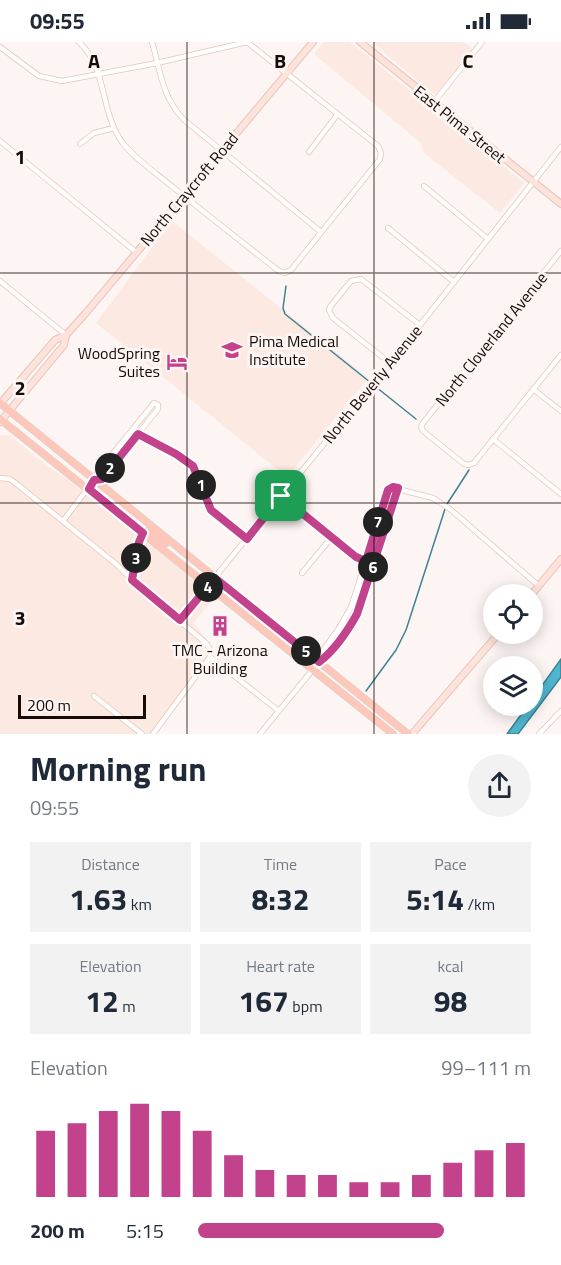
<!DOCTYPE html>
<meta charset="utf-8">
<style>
:root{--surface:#fff;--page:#f2f2f3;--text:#1f2937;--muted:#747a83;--accent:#c2428c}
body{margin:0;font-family:"Titillium Web",sans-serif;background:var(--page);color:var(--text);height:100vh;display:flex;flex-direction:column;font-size:22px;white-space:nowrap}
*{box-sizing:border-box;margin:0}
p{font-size:20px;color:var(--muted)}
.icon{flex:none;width:33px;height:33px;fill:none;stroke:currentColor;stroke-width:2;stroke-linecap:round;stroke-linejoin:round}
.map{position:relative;height:692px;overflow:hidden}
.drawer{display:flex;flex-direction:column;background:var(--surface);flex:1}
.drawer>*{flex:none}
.buttons{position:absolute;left:483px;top:542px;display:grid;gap:12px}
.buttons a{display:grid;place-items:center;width:60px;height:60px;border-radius:50%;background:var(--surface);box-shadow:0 3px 15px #0003;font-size:30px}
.scale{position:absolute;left:18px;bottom:15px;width:128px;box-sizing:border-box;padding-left:6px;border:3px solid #170b07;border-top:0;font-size:16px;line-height:21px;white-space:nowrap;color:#170b07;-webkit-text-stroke:4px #fdf5f3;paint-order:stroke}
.pin{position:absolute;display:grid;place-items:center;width:51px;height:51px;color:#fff;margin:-26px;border-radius:12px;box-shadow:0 3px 9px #0006}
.km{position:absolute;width:30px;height:30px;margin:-15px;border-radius:50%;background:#222;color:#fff;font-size:16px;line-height:30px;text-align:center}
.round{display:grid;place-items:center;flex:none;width:63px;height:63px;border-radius:32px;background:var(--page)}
.summary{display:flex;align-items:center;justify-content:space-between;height:102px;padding:0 30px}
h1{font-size:33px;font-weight:700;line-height:45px}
.metrics{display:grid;grid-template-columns:repeat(3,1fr);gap:9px;height:102px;padding:6px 30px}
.metrics div{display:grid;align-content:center;border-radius:0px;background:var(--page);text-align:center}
.metrics b{font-size:30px;font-weight:700}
.metrics small{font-size:16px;font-weight:400}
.metrics p{font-size:16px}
.chart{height:168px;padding:12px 30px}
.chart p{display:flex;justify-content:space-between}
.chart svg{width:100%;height:108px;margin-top:6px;stroke:var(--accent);stroke-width:6}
ul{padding:0 30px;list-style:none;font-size:20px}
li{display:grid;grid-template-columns:96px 72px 1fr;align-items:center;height:45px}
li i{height:15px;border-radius:8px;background:var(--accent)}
.status{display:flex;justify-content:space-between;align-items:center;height:42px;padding:0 30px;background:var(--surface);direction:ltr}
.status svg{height:16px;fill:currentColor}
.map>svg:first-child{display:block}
.built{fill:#fbe9e2}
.water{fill:#50b6cf;stroke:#3f8393;stroke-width:1.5}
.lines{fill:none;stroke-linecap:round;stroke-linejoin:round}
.stream{stroke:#3f8393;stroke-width:1.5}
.street-casing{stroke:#e6c4b6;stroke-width:6}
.secondary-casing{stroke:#e6c4b6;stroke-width:8}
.primary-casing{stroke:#d5d3d2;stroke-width:8}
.street{stroke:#fff;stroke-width:4.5}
.secondary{stroke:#fee3dc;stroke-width:6}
.primary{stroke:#fdc8ba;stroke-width:7}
.route-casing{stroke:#fff;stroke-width:12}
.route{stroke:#c2428c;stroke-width:8}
.grid{fill:none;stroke:#170b07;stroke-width:1.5;stroke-opacity:0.55}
.labels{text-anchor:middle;stroke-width:6;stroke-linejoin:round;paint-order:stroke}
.street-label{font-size:16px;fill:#170b07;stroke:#fdf5f3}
.poi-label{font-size:16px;fill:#170b07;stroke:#fdf5f3;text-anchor:start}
.grid-label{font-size:20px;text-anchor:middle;font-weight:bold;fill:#170b07;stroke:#fdf5f3;stroke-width:6;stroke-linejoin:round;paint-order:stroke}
</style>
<div class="status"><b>09:55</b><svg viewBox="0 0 49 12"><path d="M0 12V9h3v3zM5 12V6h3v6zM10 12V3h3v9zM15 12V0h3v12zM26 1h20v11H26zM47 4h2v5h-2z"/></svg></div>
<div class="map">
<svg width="561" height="692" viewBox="0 0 561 692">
<rect width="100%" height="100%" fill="#fdf5f3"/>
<!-- built -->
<g class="built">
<path d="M324,0H350L524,141L500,171L424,111L421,101L314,12Z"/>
<path d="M372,0H463L473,8L435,53Z"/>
<path d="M172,179L368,336L287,435L96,281Z"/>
<path d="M0,393H9L47,424L64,435L215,554L193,581L213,605L212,616L200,634L156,692H0Z"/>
</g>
<!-- water -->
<path class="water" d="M561,617V635L518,692H507L528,663H532L533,656Z"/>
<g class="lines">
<!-- stream -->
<g class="stream">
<path d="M286,244L283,266L285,272L416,377"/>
<path d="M447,462L469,428"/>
<path d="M366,649L396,608L406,588L445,467"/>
</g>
<!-- street casing -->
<g class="street-casing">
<g id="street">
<path d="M79,0C108,27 99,67 122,100C136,118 156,131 174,146C209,174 244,202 279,229L285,231L291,228L380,117L381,111L378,104L247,0"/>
<path d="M152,0C161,30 161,52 183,77L321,190"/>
<path d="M0,5L39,34L62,39L157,21L247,0"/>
<path d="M434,60L482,0"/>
<path d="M0,99L136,210"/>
<path d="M80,102L94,91L114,86"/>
<path d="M309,110L337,73"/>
<path d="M424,144L488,197"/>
<path d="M388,186L454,240"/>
<path d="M561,209L423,381L421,385L423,389L464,422L469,423L474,421L561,313"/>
<path d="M0,239L66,293"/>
<path d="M390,321L333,276L329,268L330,265L351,239L361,237L420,283"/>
<path d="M533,347L561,369"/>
<path d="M154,361L158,363V367L102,437L94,438L98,430Z"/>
<path d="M136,391L176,412L193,424L211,468L247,497"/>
<path d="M493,397L561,452"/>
<path d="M0,436L10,437L18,443L116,522L140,546L206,601L211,609L210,615L153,692"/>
<path d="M281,454L356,515L368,520"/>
<path d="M63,479L94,438"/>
<path d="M302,531L332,495"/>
<path d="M132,538L139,499L143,491"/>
<path d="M180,578L390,321L561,105"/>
<path d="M210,615L279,669"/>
<path d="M319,620L321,611L339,586L351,565L390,445L433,456L450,467L539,544"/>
<path d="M94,654L142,692"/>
<path d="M260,692L319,620C362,591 383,495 398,446"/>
<path d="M539,692L561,669"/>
</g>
</g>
<!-- secondary casing -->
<g class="secondary-casing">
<g id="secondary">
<path d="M360,0L561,162"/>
<path d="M0,362L55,298L66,293L85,272L313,0"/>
<path d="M0,380L64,303L66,293"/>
<path d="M532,552L561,517"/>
<path d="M412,692L499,591"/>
</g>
</g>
<!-- primary casing -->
<g class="primary-casing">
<g id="primary">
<path d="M0,361L408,692"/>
<path d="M0,377L393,692"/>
<path d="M143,491L147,489L166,501"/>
</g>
</g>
<!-- street -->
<use href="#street" class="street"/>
<!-- secondary -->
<use href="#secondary" class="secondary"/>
<!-- primary -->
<use href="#primary" class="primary"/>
</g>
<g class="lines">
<!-- route casing -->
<g class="route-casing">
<path id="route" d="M138,392L176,412L193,424L211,468L247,497L281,454L356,515L366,519L388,448L393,445L398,446L357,572C347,590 335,608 319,620L215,536L180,578L132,538L139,500L143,491L89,447L94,438L102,437Z"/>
</g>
<!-- route -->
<use href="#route" class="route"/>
</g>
<!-- grid -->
<path class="grid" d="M187,0V692M374,0V692M0,231H561M0,461H561"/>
<!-- icons -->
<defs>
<g id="school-bare" transform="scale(1.62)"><path d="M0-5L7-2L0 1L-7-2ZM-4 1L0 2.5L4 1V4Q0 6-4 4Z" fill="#c2428c" stroke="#fdf5f3" stroke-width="2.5" paint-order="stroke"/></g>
<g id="hotel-bare" transform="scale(1.62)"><path d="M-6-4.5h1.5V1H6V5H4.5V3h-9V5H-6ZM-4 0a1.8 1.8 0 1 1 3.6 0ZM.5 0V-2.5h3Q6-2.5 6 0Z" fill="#c2428c" stroke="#fdf5f3" stroke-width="2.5" paint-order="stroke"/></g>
<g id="building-bare" transform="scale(1.62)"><path d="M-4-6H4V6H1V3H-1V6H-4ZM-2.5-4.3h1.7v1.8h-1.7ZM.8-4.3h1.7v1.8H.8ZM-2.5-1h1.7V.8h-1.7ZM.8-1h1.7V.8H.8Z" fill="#c2428c" stroke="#fdf5f3" stroke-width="2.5" paint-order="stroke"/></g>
</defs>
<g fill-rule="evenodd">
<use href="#school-bare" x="232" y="308"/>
<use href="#hotel-bare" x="177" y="320"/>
<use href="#building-bare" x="220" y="584"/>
</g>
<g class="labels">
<!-- street labels -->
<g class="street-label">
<text transform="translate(460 82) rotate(39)" y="6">East Pima Street</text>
<text transform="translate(189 147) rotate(-50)" y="6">North Craycroft Road</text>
<text transform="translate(491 297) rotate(-51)" y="6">North Cloverland Avenue</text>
<text transform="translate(372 342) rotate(-51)" y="6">North Beverly Avenue</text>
</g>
<!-- poi labels -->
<g class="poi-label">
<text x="249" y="305">Pima Medical<tspan x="249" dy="18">Institute</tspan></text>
<text x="160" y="317" text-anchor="end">WoodSpring<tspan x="160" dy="18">Suites</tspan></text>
<text x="220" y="614" text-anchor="middle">TMC - Arizona<tspan x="220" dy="18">Building</tspan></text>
</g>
</g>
<g class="grid-label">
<text x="94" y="26">A</text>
<text x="280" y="26">B</text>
<text x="468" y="26">C</text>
<text x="20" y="122">1</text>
<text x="20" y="353">2</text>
<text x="20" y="583">3</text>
</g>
</svg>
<div class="buttons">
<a><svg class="icon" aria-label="locate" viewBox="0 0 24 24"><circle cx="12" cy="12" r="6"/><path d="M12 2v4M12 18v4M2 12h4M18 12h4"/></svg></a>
<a><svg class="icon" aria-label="layers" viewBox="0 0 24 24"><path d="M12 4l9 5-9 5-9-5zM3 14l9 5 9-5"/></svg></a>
</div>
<div class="scale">200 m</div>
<div class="pin" style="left:281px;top:454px;background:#1e9e55"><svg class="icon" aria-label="arrive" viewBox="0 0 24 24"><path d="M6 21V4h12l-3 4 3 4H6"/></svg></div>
<b class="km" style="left:201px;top:443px">1</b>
<b class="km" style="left:110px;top:426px">2</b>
<b class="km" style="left:136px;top:516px">3</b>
<b class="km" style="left:208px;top:545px">4</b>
<b class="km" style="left:306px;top:609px">5</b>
<b class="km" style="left:373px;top:525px">6</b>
<b class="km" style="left:378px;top:480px">7</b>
</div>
<section class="drawer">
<div class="summary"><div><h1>Morning run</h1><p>09:55</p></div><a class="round"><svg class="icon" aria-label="share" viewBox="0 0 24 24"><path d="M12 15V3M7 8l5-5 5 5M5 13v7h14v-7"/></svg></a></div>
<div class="metrics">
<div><p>Distance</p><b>1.63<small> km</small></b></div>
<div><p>Time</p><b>8:32</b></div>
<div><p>Pace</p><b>5:14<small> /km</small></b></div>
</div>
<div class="metrics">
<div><p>Elevation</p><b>12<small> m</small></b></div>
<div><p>Heart rate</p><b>167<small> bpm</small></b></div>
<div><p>kcal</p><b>98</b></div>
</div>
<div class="chart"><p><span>Elevation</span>99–111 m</p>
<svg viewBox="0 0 160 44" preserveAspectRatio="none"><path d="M5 44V17M15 44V14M25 44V9M35 44V6M45 44V9M55 44V17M65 44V27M75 44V33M85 44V35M95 44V35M105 44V38M115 44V38M125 44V35M135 44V30M145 44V25M155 44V22"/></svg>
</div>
<ul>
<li><b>200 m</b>5:15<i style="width:74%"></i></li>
</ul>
</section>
